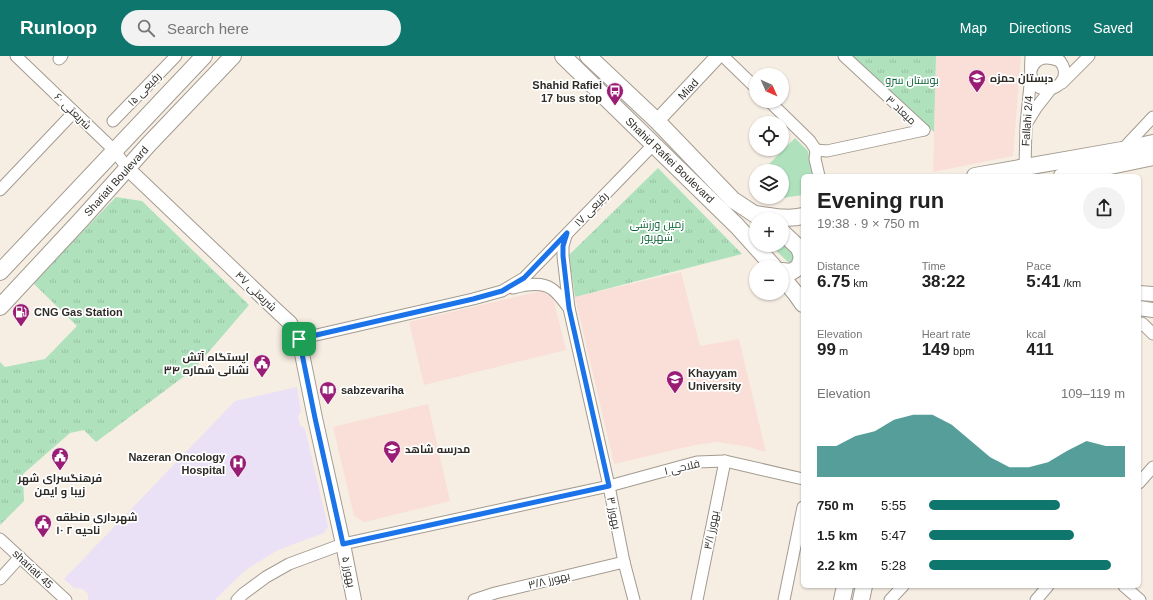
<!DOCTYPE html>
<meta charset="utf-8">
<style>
:root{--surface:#fff;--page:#f2f2f2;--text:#222;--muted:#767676;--accent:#0f766e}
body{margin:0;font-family:Helvetica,Cairo,sans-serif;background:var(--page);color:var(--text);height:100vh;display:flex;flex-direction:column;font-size:15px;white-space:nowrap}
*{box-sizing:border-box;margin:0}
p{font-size:13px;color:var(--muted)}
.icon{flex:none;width:22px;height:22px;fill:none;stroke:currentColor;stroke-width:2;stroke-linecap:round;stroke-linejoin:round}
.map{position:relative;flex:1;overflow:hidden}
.drawer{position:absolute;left:801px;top:118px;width:340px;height:414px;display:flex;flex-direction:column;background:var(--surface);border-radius:6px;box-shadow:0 1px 3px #0004}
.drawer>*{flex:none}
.needle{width:26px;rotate:135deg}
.tools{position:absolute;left:749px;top:12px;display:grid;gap:8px}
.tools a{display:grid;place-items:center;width:40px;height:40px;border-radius:50%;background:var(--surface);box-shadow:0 1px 3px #0004;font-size:20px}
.pin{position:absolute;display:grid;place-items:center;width:34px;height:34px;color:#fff;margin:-17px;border-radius:8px;box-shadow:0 2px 6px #0006}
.round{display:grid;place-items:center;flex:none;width:42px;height:42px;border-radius:21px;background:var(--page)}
.head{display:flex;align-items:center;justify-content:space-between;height:68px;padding:0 16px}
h1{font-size:22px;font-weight:700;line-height:30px}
.figures{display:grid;grid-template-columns:repeat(3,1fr);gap:6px;height:68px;padding:4px 16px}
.figures div{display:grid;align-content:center}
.figures b{font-size:17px;font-weight:700}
.figures small{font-size:11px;font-weight:400}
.figures p{font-size:11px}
.chart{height:112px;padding:8px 16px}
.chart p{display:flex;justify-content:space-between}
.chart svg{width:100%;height:72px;margin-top:4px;fill:var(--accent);opacity:.7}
ul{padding:0 16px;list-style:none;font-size:13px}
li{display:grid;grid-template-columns:64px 48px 1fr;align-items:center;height:30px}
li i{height:10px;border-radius:5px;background:var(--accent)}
header{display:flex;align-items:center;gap:24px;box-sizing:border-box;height:56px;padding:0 20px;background:var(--accent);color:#fff}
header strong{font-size:19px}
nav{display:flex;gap:22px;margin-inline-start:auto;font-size:14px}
.search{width:280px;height:36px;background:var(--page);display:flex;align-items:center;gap:10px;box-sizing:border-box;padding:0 14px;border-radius:22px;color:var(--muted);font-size:15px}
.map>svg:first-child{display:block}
.education{fill:#f9dfd7}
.medical{fill:#eae1f6}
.grass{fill:#afe1bd}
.park{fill:url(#park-tufts)}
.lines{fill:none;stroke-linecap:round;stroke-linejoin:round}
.minor-casing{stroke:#a39b90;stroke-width:13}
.tertiary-casing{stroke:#a39b90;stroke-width:16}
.secondary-casing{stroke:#a39b90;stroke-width:18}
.minor{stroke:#fff;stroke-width:11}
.tertiary{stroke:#fff;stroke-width:14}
.secondary{stroke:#fff;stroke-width:16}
.route-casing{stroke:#fff;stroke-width:8}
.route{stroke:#1a73e8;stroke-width:5}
.labels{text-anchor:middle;stroke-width:3.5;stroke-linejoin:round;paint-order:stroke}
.poi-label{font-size:11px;font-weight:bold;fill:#2f2c27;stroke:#fff;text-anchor:start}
.park-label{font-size:11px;fill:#096133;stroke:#fff}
.street-label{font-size:11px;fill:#2f2c27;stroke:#fff}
</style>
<header>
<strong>Runloop</strong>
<div class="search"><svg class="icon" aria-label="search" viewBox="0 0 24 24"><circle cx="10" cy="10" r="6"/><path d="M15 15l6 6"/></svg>Search here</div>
<nav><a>Map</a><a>Directions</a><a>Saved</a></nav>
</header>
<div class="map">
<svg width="1153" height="544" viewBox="0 0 1153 544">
<defs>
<pattern id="park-tufts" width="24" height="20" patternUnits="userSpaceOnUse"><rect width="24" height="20" fill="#afe1bd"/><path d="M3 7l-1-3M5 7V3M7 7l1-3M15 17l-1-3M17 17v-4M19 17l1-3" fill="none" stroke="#97c1a2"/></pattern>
</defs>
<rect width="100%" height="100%" fill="#f7eee3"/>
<!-- education -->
<g class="education">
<path d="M937,0H1021L1013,100L933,116L936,1Z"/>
<path d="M681,216L700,290L739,283L766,396L749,391L717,386L695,389L614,408L575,241Z"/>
<path d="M545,234L552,237L566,294L424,329L409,266Z"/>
<path d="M428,348L450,445L365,466L354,460L333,371Z"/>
</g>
<!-- medical -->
<path class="medical" d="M297,331L301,355L298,360L300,369L305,373L328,471L324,477L278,494L255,508L246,514L235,524L215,544H88V538L83,533L74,532L64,523L235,345Z"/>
<!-- grass -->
<g class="grass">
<path d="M795,82L808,95L813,120H803V139L782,142L776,141H782V115H762Z"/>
<path d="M782,186L798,197L793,208L788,206L770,189H782Z"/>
</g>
<!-- park -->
<g class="park">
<path d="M850,0H937L936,1L934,76Z"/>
<path d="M658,112L742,198L575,241L569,199Z"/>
<path d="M116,141L142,145L249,249L194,313L96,386L84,374L70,377L23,418L24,445L0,469V306L5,311L45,303L77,270L33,227Z"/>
</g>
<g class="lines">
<!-- minor casing -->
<g class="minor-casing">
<g id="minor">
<path d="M16,0L115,95L127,112"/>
<path d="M723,0L756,32"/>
<path d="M844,0L924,74"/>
<path d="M1031,0C1031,8 1029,18 1033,25C1043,43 1071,29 1063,10C1061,6 1058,3 1055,0"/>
<path d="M59,3L62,0"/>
<path d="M1031,14C1036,0 1048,0 1060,5"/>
<path d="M1062,27L1089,0"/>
<path d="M769,45L810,85L816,94"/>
<path d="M113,65L176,0"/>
<path d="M1028,65L1036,52L1050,34"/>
<path d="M816,94L827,95L924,74"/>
<path d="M816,94L815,103L819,120"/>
<path d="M1122,94L1153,61"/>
<path d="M1025,112L1026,69L1031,19"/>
<path d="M0,134L74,56"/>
<path d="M566,180L563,190V200L569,252L609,430L624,506L634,544"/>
<path d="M513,232C524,229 541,225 552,233C558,237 564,246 569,252"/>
<path d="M1139,270L1142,267L1153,278"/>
<path d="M299,283L473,243L502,235L524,222L653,89"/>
<path d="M1139,427L1153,411"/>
<path d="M0,483L66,544"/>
<path d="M0,523L20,501"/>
<path d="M1124,530L1140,544"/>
<path d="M237,544L243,538L266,521L289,508L343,488L609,430L697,406L725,405L803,423"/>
<path d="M474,544L495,537L624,506"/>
<path d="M697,544L725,405"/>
<path d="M784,544L803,451"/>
<path d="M890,544L903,530"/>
<path d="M1036,544L1048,530"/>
</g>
</g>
<!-- tertiary casing -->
<g class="tertiary-casing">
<g id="tertiary">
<path d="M657,65L718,0"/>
<path d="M127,112L277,255L290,267L299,283L315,362L343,488L354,544"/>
<path d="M1139,237L1153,238"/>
<path d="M1139,252L1153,254"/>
</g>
</g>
<!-- secondary casing -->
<g class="secondary-casing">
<g id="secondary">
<path d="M563,0L737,170L774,211"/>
<path d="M588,0L657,65L733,144L762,163"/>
<path d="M975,120L1122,94L1153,87"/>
<path d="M1062,120L1153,101"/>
<path d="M755,158C771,160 787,164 803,160"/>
<path d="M782,176L799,192L802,201L799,211L791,216L782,215"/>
<path d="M0,216L204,0"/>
<path d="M782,221L796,238L803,248"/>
<path d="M0,251L81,164L149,88L233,0"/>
<path d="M842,544L845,530"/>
<path d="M861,544L864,530"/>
</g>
</g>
<!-- minor -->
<use href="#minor" class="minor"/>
<!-- tertiary -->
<use href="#tertiary" class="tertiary"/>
<!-- secondary -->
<use href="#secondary" class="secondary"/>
</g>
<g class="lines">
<!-- route casing -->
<g class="route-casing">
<path id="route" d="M567,177L563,190V200L569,252L609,430L343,488L315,362L299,283L473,243L502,235L524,222Z"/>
</g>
<!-- route -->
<use href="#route" class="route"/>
</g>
<!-- icons -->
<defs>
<g id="school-pin" transform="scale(0.9)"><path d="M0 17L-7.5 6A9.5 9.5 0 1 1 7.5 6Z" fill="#991d75" stroke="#fff"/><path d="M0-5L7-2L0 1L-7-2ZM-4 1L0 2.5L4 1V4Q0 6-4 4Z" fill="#fff"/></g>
<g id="bus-pin" transform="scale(0.9)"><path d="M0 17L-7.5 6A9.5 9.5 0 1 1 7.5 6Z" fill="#991d75" stroke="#fff"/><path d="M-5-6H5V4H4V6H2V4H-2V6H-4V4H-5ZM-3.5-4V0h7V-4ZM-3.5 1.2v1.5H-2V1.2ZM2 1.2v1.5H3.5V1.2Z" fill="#fff"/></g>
<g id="fuel-pin" transform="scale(0.9)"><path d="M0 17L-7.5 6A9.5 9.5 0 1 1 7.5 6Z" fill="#991d75" stroke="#fff"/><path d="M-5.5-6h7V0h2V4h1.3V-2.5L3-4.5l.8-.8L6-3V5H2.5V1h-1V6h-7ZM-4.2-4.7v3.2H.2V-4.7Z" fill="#fff"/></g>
<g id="civic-pin" transform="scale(0.9)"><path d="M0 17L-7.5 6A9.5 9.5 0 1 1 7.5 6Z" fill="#991d75" stroke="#fff"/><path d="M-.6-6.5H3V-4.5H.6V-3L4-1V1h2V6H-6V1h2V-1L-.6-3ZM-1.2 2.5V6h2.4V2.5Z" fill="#fff"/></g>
<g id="university-pin" transform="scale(0.9)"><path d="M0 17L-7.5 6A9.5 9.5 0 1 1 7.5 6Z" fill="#991d75" stroke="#fff"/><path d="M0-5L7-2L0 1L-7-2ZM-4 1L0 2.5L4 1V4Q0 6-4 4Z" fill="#fff"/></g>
<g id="library-pin" transform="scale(0.9)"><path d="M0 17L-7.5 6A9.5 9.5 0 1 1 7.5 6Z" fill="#991d75" stroke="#fff"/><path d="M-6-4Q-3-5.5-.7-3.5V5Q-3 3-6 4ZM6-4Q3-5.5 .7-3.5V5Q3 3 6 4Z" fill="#fff"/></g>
<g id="hospital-pin" transform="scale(0.9)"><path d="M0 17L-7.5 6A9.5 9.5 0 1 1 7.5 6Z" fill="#991d75" stroke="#fff"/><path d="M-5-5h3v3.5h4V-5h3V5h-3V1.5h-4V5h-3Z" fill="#fff"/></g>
</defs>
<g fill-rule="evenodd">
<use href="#school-pin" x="977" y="22"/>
<use href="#bus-pin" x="615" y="35"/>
<use href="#fuel-pin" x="21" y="256"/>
<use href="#civic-pin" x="262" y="307"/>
<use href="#university-pin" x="675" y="323"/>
<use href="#library-pin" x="328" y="334"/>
<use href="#school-pin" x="392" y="393"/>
<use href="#civic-pin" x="60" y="400"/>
<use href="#hospital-pin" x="238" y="407"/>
<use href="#civic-pin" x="43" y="467"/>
</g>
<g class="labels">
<!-- poi labels -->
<g class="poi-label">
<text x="990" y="26">دبستان حمزه</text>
<text x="602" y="33" text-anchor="end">Shahid Rafiei<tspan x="602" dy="13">17 bus stop</tspan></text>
<text x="34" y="260">CNG Gas Station</text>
<text x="249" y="305" text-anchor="end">ایستگاه آتش<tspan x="249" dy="13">نشانی شماره ۳۴</tspan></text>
<text x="688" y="321">Khayyam<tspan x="688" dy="13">University</tspan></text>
<text x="341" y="338">sabzevariha</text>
<text x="405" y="397">مدرسه شاهد</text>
<text x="225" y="405" text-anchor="end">Nazeran Oncology<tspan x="225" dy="13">Hospital</tspan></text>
<text x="60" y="426" text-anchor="middle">فرهنگسرای شهر<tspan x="60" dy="13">زیبا و ایمن</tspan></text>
<text x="56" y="465">شهرداری منطقه<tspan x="56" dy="13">۱۰ ناحیه ۲</tspan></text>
</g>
<!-- park labels -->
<g class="park-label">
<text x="912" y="28">بوستان سرو</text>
<text x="657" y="172">زمین ورزشی<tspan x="657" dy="13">شهریور</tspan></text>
</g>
<!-- street labels -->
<g class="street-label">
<text transform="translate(144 33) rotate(-46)" y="4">رفیعی ۱۵</text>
<text transform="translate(688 33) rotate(-47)" y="4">Miad</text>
<text transform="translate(901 54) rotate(43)" y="4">میعاد ۳</text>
<text transform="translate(73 55) rotate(44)" y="4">شریعتی ۶۰</text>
<text transform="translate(1027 65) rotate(-86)" y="4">Fallahi 2/4</text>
<text transform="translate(670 104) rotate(44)" y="4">Shahid Rafiei Boulevard</text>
<text transform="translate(116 125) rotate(-48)" y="4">Shariati Boulevard</text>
<text transform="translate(591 153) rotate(-46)" y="4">رفیعی ۱۷</text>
<text transform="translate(256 235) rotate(44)" y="4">شریعتی ۴۷</text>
<text transform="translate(682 411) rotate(-13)" y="4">فلاحی ۱</text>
<text transform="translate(614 457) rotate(79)" y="4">بهورز ۳</text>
<text transform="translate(711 474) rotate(-79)" y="4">بهورز ۳/۱</text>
<text transform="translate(33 513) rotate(43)" y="4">shariati 45</text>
<text transform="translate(349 516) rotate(79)" y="4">بهورز ۵</text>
<text transform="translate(549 524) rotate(-14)" y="4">بهورز ۳/۸</text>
</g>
</g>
</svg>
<div class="tools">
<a><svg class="needle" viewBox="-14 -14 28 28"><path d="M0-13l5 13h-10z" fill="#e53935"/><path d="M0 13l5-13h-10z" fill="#767676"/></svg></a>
<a><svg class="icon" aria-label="locate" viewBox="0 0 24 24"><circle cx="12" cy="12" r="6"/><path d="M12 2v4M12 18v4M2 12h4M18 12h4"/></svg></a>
<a><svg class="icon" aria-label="layers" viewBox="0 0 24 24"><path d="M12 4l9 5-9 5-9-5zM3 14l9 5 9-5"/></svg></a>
<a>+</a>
<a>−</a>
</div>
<div class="pin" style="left:299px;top:283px;background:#1e9e55"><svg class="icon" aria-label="arrive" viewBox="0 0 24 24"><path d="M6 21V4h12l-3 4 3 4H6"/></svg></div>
<section class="drawer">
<div class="head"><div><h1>Evening run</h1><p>19:38 · 9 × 750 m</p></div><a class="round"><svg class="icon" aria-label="share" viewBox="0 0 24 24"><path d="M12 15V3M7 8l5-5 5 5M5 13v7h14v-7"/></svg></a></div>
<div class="figures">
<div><p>Distance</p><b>6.75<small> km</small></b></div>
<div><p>Time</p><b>38:22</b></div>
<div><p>Pace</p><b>5:41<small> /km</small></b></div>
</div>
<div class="figures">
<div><p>Elevation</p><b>99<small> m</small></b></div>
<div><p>Heart rate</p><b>149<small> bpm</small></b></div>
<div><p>kcal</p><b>411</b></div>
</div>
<div class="chart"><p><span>Elevation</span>109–119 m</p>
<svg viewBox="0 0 160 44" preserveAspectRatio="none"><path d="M0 44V25L10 25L20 19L30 16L40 9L50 6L60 6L70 12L80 22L90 32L100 38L110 38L120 35L130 28L140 22L150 25L160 25V44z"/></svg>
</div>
<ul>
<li><b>750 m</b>5:55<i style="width:67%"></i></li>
<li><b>1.5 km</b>5:47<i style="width:74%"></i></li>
<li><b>2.2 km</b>5:28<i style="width:93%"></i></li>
</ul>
</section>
</div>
